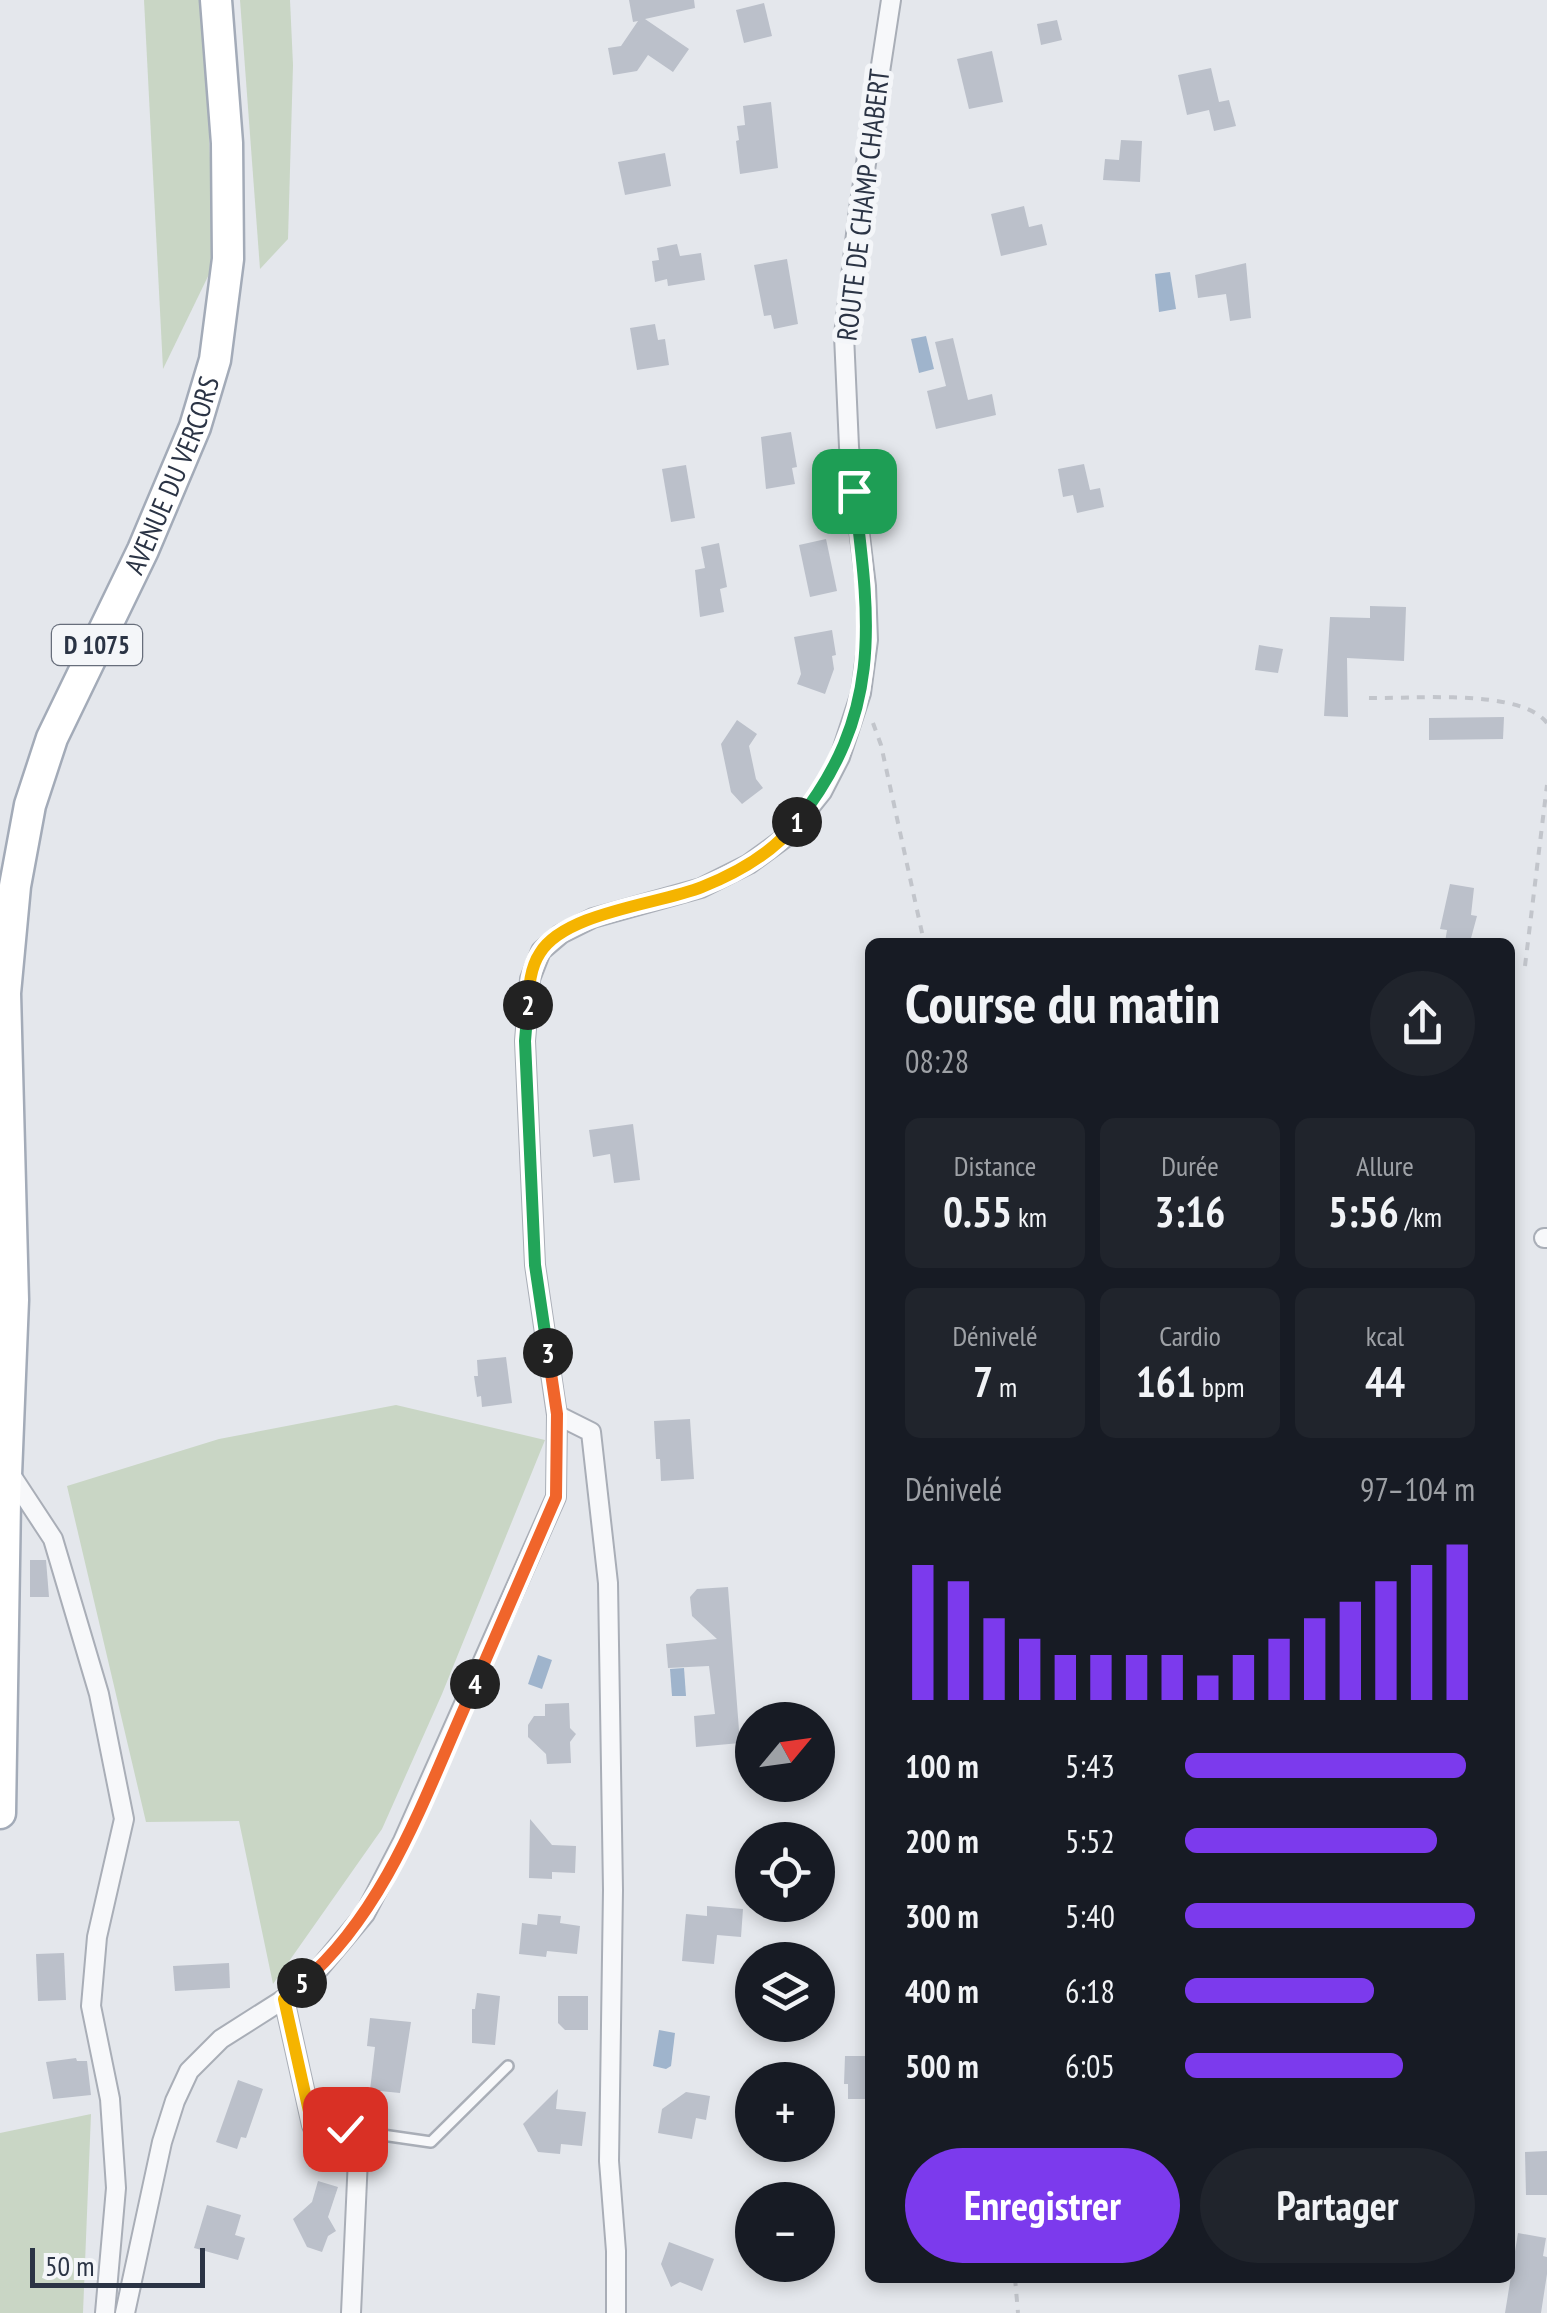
<!DOCTYPE html>
<html lang="fr">
<meta charset="utf-8">
<style>
:root{--surface:#171b24;--page:#20242c;--text:#f1f3f6;--muted:#9ea1a6;--accent:#7c3aed}
body{margin:0;font-family:"PT Sans Narrow",sans-serif;background:var(--page);color:var(--text);height:100vh;display:flex;flex-direction:column;font-size:38px;white-space:nowrap}
*{box-sizing:border-box;margin:0}
p{font-size:32px;color:var(--muted)}
.icon{flex:none;width:55px;height:55px;fill:none;stroke:currentColor;stroke-width:2;stroke-linecap:round;stroke-linejoin:round}
.map{position:relative;flex:1;overflow:hidden}
.side{position:absolute;left:865px;top:938px;width:650px;height:1345px;display:flex;flex-direction:column;background:var(--surface);border-radius:15px;box-shadow:0 5px 15px #0003}
.side>*{flex:none}
.needle{width:65px;rotate:61deg}
.buttons{position:absolute;left:735px;top:1702px;display:grid;gap:20px}
.buttons a{display:grid;place-items:center;width:100px;height:100px;border-radius:50%;background:var(--surface);box-shadow:0 5px 15px #0003;font-size:50px}
.scale{position:absolute;left:30px;bottom:25px;width:175px;box-sizing:border-box;padding-left:10px;border:5px solid #2b3445;border-top:0;font-size:28px;line-height:35px;white-space:nowrap;color:#2b3445;-webkit-text-stroke:8px #f4f6f9;paint-order:stroke}
.pin{position:absolute;display:grid;place-items:center;width:85px;height:85px;color:#fff;margin:-42px;border-radius:20px;box-shadow:0 5px 15px #0006}
.km{position:absolute;width:50px;height:50px;margin:-25px;border-radius:50%;background:#222;color:#fff;font-size:28px;line-height:50px;text-align:center}
.round{display:grid;place-items:center;flex:none;width:105px;height:105px;border-radius:52px;background:var(--page)}
.head{display:flex;align-items:center;justify-content:space-between;height:170px;padding:0 40px}
h1{font-size:55px;font-weight:700;line-height:75px}
.stats{display:grid;grid-template-columns:repeat(3,1fr);gap:15px;height:170px;padding:10px 40px}
.stats div{display:grid;align-content:center;border-radius:15px;background:var(--page);text-align:center}
.stats b{font-size:42px;font-weight:700}
.stats small{font-size:28px;font-weight:400}
.stats p{font-size:28px}
.chart{height:280px;padding:20px 40px}
.chart p{display:flex;justify-content:space-between}
.chart svg{width:100%;height:180px;margin-top:10px;stroke:var(--accent);stroke-width:6}
.action{display:flex;gap:20px;margin-top:auto;padding:20px 40px}
.action a{flex:1;height:115px;border-radius:60px;background:var(--accent);color:#fff;font-size:40px;font-weight:700;line-height:115px;text-align:center}
.action a+a{background:var(--page);color:var(--text)}
ul{padding:0 40px;list-style:none;font-size:32px}
li{display:grid;grid-template-columns:160px 120px 1fr;align-items:center;height:75px}
li i{height:25px;border-radius:12px;background:var(--accent)}
.map>svg:first-child{display:block}
.green{fill:#c9d6c5}
.water{fill:#9fb4cc}
.building{fill:#bbc0ca}
.lines{fill:none;stroke-linecap:round;stroke-linejoin:round}
.service-casing{stroke:#a9aeb7;stroke-width:14}
.minor-casing{stroke:#a9aeb7;stroke-width:22}
.primary-casing{stroke:#a3abb8;stroke-width:35}
.path{stroke:#c2c5cb;stroke-width:4;stroke-dasharray:8 8;stroke-linecap:butt}
.service{stroke:#f7f8fa;stroke-width:9}
.minor{stroke:#f7f8fa;stroke-width:18}
.primary{stroke:#fff;stroke-width:30}
.split-1-casing{stroke:#fff;stroke-width:20}
.split-2-casing{stroke:#fff;stroke-width:20}
.split-3-casing{stroke:#fff;stroke-width:20}
.split-4-casing{stroke:#fff;stroke-width:20}
.split-5-casing{stroke:#fff;stroke-width:20}
.split-6-casing{stroke:#fff;stroke-width:20}
.split-1{stroke:#22a559;stroke-width:12}
.split-2{stroke:#f5b400;stroke-width:12}
.split-3{stroke:#22a559;stroke-width:12}
.split-4{stroke:#f0652b;stroke-width:12}
.split-5{stroke:#f0652b;stroke-width:12}
.split-6{stroke:#f5b400;stroke-width:12}
.labels{text-anchor:middle;stroke-width:10;stroke-linejoin:round;paint-order:stroke}
.shield{fill:#f4f6f9;stroke:#676e7b;stroke-width:2.5}
.shield-label{font-size:25px;font-weight:bold;fill:#2b3445}
.street-label{font-size:28px;fill:#2b3445;stroke:#f4f6f9}
</style>
<div class="map">
<svg width="1547" height="2313" viewBox="0 0 1547 2313">
<rect width="100%" height="100%" fill="#e4e7ec"/>
<!-- green -->
<g class="green">
<path d="M144,0H204L214,264L163,369Z"/>
<path d="M240,0H290L293,65L288,239L260,269Z"/>
<path d="M396,1405L545,1440L442,1694L382,1829L273,1984L239,1821L146,1822L67,1486L219,1439Z"/>
<path d="M91,2114L83,2313H0V2133Z"/>
</g>
<!-- water -->
<g class="water">
<path d="M1170,272L1176,309L1159,312L1155,274Z"/>
<path d="M926,336L934,369L919,373L911,339Z"/>
<path d="M538,1655L552,1660L542,1689L528,1684Z"/>
<path d="M684,1668L686,1696H672L670,1669Z"/>
<path d="M659,2030L675,2033L671,2066L666,2069L653,2066Z"/>
</g>
<!-- building -->
<g class="building">
<path d="M629,0H694L695,8L645,19L689,49L673,72L648,55L637,71L613,75L608,48L621,46L638,21L633,22Z"/>
<path d="M764,3L772,36L744,43L736,10Z"/>
<path d="M1057,20L1062,40L1041,45L1037,24Z"/>
<path d="M992,51L1003,102L969,109L957,59Z"/>
<path d="M1211,68L1219,102L1229,100L1236,126L1214,131L1209,110L1187,115L1178,75Z"/>
<path d="M771,102L778,168L740,174L736,141L739,140L737,126L745,125L743,106Z"/>
<path d="M1121,140L1142,141L1140,182L1103,180L1105,159L1119,160Z"/>
<path d="M665,153L671,186L625,195L618,162Z"/>
<path d="M1024,206L1029,227L1042,224L1047,245L1001,256L991,214Z"/>
<path d="M677,244L680,256L701,253L705,280L668,286L667,279L655,282L652,261L659,260L657,248Z"/>
<path d="M787,259L798,324L774,329L771,315L764,316L754,265Z"/>
<path d="M1246,263L1251,318L1230,321L1226,294L1198,298L1195,275Z"/>
<path d="M655,324L658,340L665,339L669,365L637,370L630,328Z"/>
<path d="M953,338L968,400L992,394L996,415L936,429L927,391L946,386L935,342Z"/>
<path d="M791,432L797,467L792,468L795,484L766,489L761,437Z"/>
<path d="M1084,464L1090,490L1100,488L1104,507L1077,513L1073,495L1063,497L1058,469Z"/>
<path d="M686,465L695,518L671,522L662,469Z"/>
<path d="M826,539L837,591L810,597L799,545Z"/>
<path d="M719,543L727,587L720,589L724,612L700,617L695,570L705,568L701,547Z"/>
<path d="M1370,606L1406,607L1404,661L1347,658L1348,717L1324,716L1330,617L1370,618Z"/>
<path d="M832,630L836,655L832,656L834,669L825,694L797,684L801,674L794,637Z"/>
<path d="M1259,645L1283,649L1278,673L1255,670Z"/>
<path d="M1504,717L1503,739L1429,740V718Z"/>
<path d="M737,720L757,734L749,746L756,779L763,788L742,804L731,792L721,744Z"/>
<path d="M1450,884L1474,888L1471,915L1477,916L1470,942H1445L1447,930L1440,929Z"/>
<path d="M633,1124L640,1180L614,1183L610,1154L593,1157L589,1130Z"/>
<path d="M506,1357L512,1403L482,1407L481,1396L477,1397L474,1376H478L477,1360Z"/>
<path d="M690,1419L694,1479L661,1481L660,1459H656L654,1421Z"/>
<path d="M30,1560H46L49,1597H30Z"/>
<path d="M728,1587L740,1743L696,1747L694,1716L715,1714L709,1666L668,1668L666,1644L717,1639L692,1616L690,1597L697,1589Z"/>
<path d="M569,1703L570,1728L576,1734L570,1742L571,1763L547,1764L546,1754L528,1737V1725L534,1716H545V1704Z"/>
<path d="M530,1819L552,1845L576,1846L575,1873L552,1872V1879L529,1878Z"/>
<path d="M707,1906L743,1909L741,1937L717,1935L714,1964L682,1961L686,1914L707,1916Z"/>
<path d="M538,1914L561,1916L560,1923L580,1926L577,1954L547,1951L546,1957L519,1954L522,1923L537,1925Z"/>
<path d="M64,1953L66,2000L38,2001L36,1954Z"/>
<path d="M229,1963L230,1988L175,1991L173,1966Z"/>
<path d="M477,1993L500,1996L495,2045L472,2043V2009H475Z"/>
<path d="M558,1996H588V2030H565L558,2023Z"/>
<path d="M370,2018L411,2022L400,2093L370,2090L375,2047L367,2046Z"/>
<path d="M845,2056H870L869,2099H848V2084H844Z"/>
<path d="M76,2058L77,2061H87L91,2095L53,2099L46,2062Z"/>
<path d="M238,2080L263,2089L246,2138L241,2137L237,2149L216,2142Z"/>
<path d="M558,2089L556,2109L586,2112L582,2146L561,2144L560,2154L538,2152L523,2124Z"/>
<path d="M686,2092L710,2096L706,2120L696,2118L692,2139L658,2133L662,2109Z"/>
<path d="M1547,2151V2195H1526L1525,2152Z"/>
<path d="M318,2181L338,2187L328,2217L336,2231L328,2236L322,2252L307,2247L293,2219L312,2202Z"/>
<path d="M207,2205L241,2215L235,2235L245,2238L238,2260L194,2248Z"/>
<path d="M1518,2233L1546,2238L1543,2256L1547,2257V2274L1541,2313H1505Z"/>
<path d="M669,2242L714,2259L702,2291L680,2282L671,2287L661,2264Z"/>
</g>
<g class="lines">
<!-- service casing -->
<g class="service-casing">
<path id="service" d="M313,2125L431,2142L508,2066"/>
</g>
<!-- minor casing -->
<g class="minor-casing">
<g id="minor">
<path d="M1544,1238H1547"/>
<path d="M557,1415L591,1432L608,1583L613,1890L609,2161L616,2251V2313"/>
<path d="M9,1472L53,1539L99,1694L124,1819L97,1937L91,2006L110,2099L116,2188L105,2313"/>
<path d="M284,1999L312,2125L322,2148L358,2158L351,2313"/>
<path d="M125,2313L162,2142L175,2101L189,2071L221,2039L284,1999L318,1970L365,1914L403,1841L556,1497L557,1415L535,1265L525,1041L530,979L541,951L561,934L593,918L701,888L749,864L786,837L822,792L840,757L861,693L868,640L866,586L849,447L844,335L859,209L891,0"/>
</g>
</g>
<!-- primary casing -->
<g class="primary-casing">
<g id="primary">
<path id="s1" d="M0,1813L5,1500L13,1300L5,993L15,886L30,805L52,738L143,550L195,427L215,360L228,259L227,143L216,0"/>
</g>
</g>
<!-- path -->
<g class="path">
<path d="M1369,698C1412,699 1520,688 1547,723"/>
<path d="M873,723L881,745L924,942"/>
<path d="M1525,966L1547,785"/>
<path d="M1015,2278L1018,2313"/>
</g>
<!-- service -->
<use href="#service" class="service"/>
<!-- minor -->
<use href="#minor" class="minor"/>
<!-- primary -->
<use href="#primary" class="primary"/>
</g>
<g class="lines">
<!-- split-1 casing -->
<g class="split-1-casing">
<path id="split-1" d="M797,822C884,712 870,621 854,491"/>
</g>
<!-- split-2 casing -->
<g class="split-2-casing">
<path id="split-2" d="M528,1005C529,987 530,968 540,953C565,912 660,904 702,887C737,873 774,852 797,822"/>
</g>
<!-- split-3 casing -->
<g class="split-3-casing">
<path id="split-3" d="M528,1005L525,1041L535,1265L548,1353"/>
</g>
<!-- split-4 casing -->
<g class="split-4-casing">
<path id="split-4" d="M475,1684L556,1497L557,1414L548,1353"/>
</g>
<!-- split-5 casing -->
<g class="split-5-casing">
<path id="split-5" d="M302,1983C390,1908 428,1786 475,1684"/>
</g>
<!-- split-6 casing -->
<g class="split-6-casing">
<path id="split-6" d="M302,1983L284,1999L312,2125L345,2129"/>
</g>
<!-- split-1 -->
<use href="#split-1" class="split-1"/>
<!-- split-2 -->
<use href="#split-2" class="split-2"/>
<!-- split-3 -->
<use href="#split-3" class="split-3"/>
<!-- split-4 -->
<use href="#split-4" class="split-4"/>
<!-- split-5 -->
<use href="#split-5" class="split-5"/>
<!-- split-6 -->
<use href="#split-6" class="split-6"/>
</g>
<g class="labels">
<!-- shield labels -->
<rect class="shield" x="52" y="625" width="90" height="40" rx="8"/>
<g class="shield-label">
<text x="97" y="654">D 1075</text>
</g>
<!-- street labels -->
<g class="street-label">
<text transform="translate(863 205) rotate(-83)" y="10">ROUTE DE CHAMP CHABERT</text>
<text dy="10" stroke="none"><textPath href="#s1" startOffset="1370">AVENUE DU VERCORS</textPath></text>
</g>
</g>
</svg>
<div class="buttons">
<a><svg class="needle" viewBox="-14 -14 28 28"><path d="M0-13l5 13h-10z" fill="#e53935"/><path d="M0 13l5-13h-10z" fill="#9ea1a6"/></svg></a>
<a><svg class="icon" aria-label="locate" viewBox="0 0 24 24"><circle cx="12" cy="12" r="6"/><path d="M12 2v4M12 18v4M2 12h4M18 12h4"/></svg></a>
<a><svg class="icon" aria-label="layers" viewBox="0 0 24 24"><path d="M12 4l9 5-9 5-9-5zM3 14l9 5 9-5"/></svg></a>
<a>+</a>
<a>−</a>
</div>
<div class="scale">50 m</div>
<div class="pin" style="left:854px;top:491px;background:#1e9e55"><svg class="icon" aria-label="arrive" viewBox="0 0 24 24"><path d="M6 21V4h12l-3 4 3 4H6"/></svg></div>
<div class="pin" style="left:345px;top:2129px;background:#d93025"><svg class="icon" aria-label="check" viewBox="0 0 24 24"><path d="M5 12l5 5 9-10"/></svg></div>
<b class="km" style="left:797px;top:822px">1</b>
<b class="km" style="left:528px;top:1005px">2</b>
<b class="km" style="left:548px;top:1353px">3</b>
<b class="km" style="left:475px;top:1684px">4</b>
<b class="km" style="left:302px;top:1983px">5</b>
<section class="side">
<div class="head"><div><h1>Course du matin</h1><p>08:28</p></div><a class="round"><svg class="icon" aria-label="share" viewBox="0 0 24 24"><path d="M12 15V3M7 8l5-5 5 5M5 13v7h14v-7"/></svg></a></div>
<div class="stats">
<div><p>Distance</p><b>0.55<small> km</small></b></div>
<div><p>Durée</p><b>3:16</b></div>
<div><p>Allure</p><b>5:56<small> /km</small></b></div>
</div>
<div class="stats">
<div><p>Dénivelé</p><b>7<small> m</small></b></div>
<div><p>Cardio</p><b>161<small> bpm</small></b></div>
<div><p>kcal</p><b>44</b></div>
</div>
<div class="chart"><p><span>Dénivelé</span>97–104 m</p>
<svg viewBox="0 0 160 44" preserveAspectRatio="none"><path d="M5 44V11M15 44V15M25 44V24M35 44V29M45 44V33M55 44V33M65 44V33M75 44V33M85 44V38M95 44V33M105 44V29M115 44V24M125 44V20M135 44V15M145 44V11M155 44V6"/></svg>
</div>
<ul>
<li><b>100 m</b>5:43<i style="width:97%"></i></li>
<li><b>200 m</b>5:52<i style="width:87%"></i></li>
<li><b>300 m</b>5:40<i style="width:100%"></i></li>
<li><b>400 m</b>6:18<i style="width:65%"></i></li>
<li><b>500 m</b>6:05<i style="width:75%"></i></li>
</ul>
<div class="action"><a>Enregistrer</a><a>Partager</a></div>
</section>
</div>
